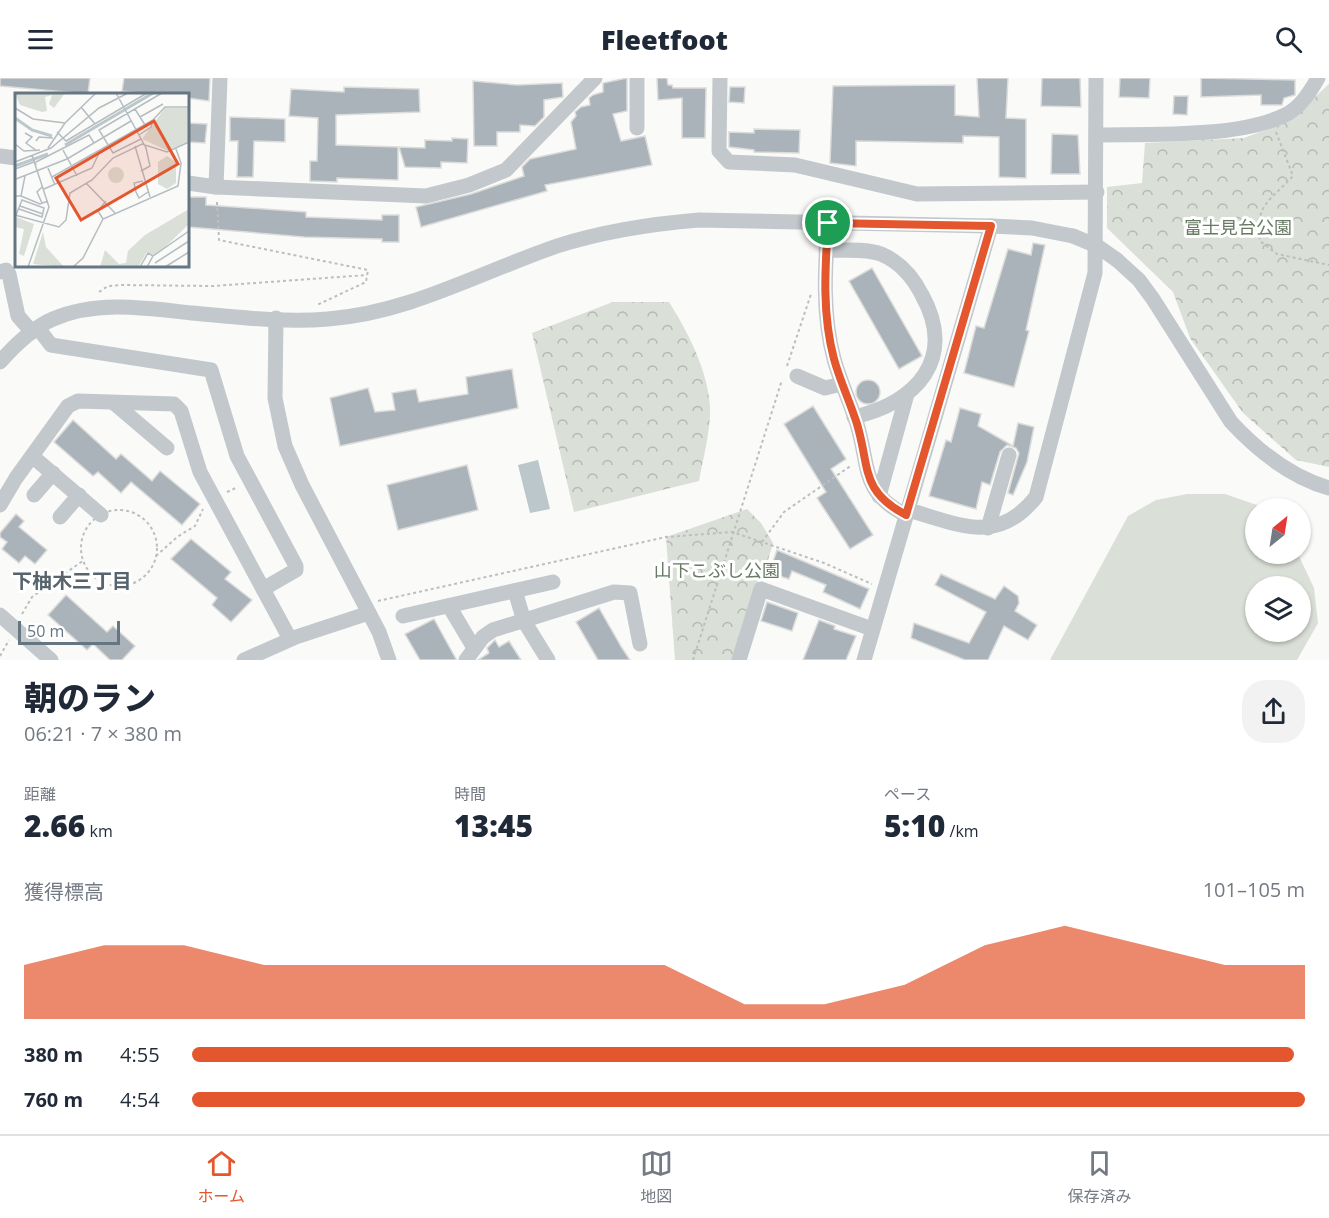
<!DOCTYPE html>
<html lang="ja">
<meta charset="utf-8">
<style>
:root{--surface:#fff;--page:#f2f2f3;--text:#1f2937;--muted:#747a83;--line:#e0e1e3;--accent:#e4572e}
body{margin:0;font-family:"Open Sans","Noto Sans JP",sans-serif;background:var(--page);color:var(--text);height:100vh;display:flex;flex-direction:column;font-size:22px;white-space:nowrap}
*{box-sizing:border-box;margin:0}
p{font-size:20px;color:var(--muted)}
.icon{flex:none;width:33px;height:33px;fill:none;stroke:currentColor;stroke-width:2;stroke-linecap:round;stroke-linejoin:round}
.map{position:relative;height:582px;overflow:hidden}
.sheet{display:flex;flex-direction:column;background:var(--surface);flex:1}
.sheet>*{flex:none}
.needle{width:39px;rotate:30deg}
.tools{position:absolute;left:1245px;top:420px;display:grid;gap:12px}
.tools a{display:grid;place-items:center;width:66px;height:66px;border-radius:50%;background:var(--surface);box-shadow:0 2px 4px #0004;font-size:30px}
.scale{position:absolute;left:18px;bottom:15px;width:102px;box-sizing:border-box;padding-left:6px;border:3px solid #657683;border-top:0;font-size:16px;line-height:21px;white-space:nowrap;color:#657683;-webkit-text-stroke:4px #fff;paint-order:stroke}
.pin{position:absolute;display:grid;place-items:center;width:51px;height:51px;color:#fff;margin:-26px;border:3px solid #fff;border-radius:50%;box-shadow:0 2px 6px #0007}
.round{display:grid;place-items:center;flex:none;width:63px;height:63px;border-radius:24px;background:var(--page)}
.head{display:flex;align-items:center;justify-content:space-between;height:102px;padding:0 24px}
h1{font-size:33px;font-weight:800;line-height:45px}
.stats{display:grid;grid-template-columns:repeat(3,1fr);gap:9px;height:102px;padding:6px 24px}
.stats div{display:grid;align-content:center}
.stats b{font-size:30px;font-weight:800}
.stats small{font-size:16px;font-weight:400}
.stats p{font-size:16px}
.chart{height:168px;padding:12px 24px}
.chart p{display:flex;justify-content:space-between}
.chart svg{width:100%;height:108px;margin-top:6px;fill:var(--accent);opacity:.7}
ul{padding:0 24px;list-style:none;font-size:20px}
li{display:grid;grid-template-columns:96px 72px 1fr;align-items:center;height:45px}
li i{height:15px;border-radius:8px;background:var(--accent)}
header{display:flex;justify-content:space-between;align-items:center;height:78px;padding:0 24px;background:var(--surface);font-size:27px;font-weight:800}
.dock{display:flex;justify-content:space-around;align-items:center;height:84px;border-top:2px solid var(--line);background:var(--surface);font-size:16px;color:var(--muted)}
.dock a{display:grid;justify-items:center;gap:3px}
.dock .on{color:var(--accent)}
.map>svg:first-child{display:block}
.forest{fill:url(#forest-crowns)}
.garden{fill:#dadfd7;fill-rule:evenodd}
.water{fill:#bbc7cb}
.building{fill:#aab3b9;stroke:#dcdcda;stroke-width:1.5}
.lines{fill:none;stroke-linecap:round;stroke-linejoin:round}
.path{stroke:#bbbfc2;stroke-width:2;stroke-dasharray:3 3;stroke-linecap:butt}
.minor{stroke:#c3c8cc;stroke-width:15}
.minor-bridge{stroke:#c3c8cc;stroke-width:15}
.route-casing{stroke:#fff;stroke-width:12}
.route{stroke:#e4572e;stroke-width:8}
.labels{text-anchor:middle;stroke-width:6;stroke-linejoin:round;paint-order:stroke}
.park-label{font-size:18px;fill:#687a64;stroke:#fff}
.neighbourhood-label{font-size:20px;font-weight:bold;fill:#57646e;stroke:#fff}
.inset-river{fill:none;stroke:#bbc7cb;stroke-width:3}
.inset-road{fill:none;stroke:#b5bdc2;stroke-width:1.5}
.view{fill:#e4572e;fill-opacity:0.15;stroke:#e4572e;stroke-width:3}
.inset-edge{fill:none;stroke:#657683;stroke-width:3}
</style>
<header><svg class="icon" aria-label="menu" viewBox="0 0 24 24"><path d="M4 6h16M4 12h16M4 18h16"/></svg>Fleetfoot<svg class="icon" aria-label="search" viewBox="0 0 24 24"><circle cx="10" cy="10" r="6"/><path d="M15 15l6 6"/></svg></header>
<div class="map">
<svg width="1329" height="582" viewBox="0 0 1329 582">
<defs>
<pattern id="forest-crowns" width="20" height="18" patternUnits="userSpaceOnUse" patternTransform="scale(1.5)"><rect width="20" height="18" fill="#dadfd7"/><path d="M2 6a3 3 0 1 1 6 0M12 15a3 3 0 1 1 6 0" fill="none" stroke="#b4b9b4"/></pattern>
</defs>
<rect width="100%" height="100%" fill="#fafaf8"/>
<!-- forest -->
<g class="forest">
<path d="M1329,6V389L1296,382L1243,335L1190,260L1173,214L1107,150V109L1142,105L1145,65L1244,60L1289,43Z"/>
<path d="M613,224H669C688,254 708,293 710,329C711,352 703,380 699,403L574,434L532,255Z"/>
<path d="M747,431L761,445L773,465L739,582H675L666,459Z"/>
</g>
<!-- garden -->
<path class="garden" d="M1187,416H1225L1257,427L1260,430H1256V476H1298L1314,510L1318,545L1297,582H1050L1128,438L1156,422ZM1256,508H1300V554H1256Z"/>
<!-- water -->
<path class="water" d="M538,382L550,431L530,435L518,387Z"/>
<!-- building -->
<g class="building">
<path d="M0,0H90L88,16L0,8Z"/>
<path d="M124,0H210L209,23L188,20V16H149L122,13Z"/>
<path d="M627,0V33L613,36L621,63L645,58L652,87L545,107L547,113L421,149L416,129L471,116L524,98L522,89L530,81L576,71L571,44L576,38L575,34L581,29L590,27L589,20L593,17L603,14V5Z"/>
<path d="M657,0H667L668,7H672L673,10H706L705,60H682V20L658,22Z"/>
<path d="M977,0H1008L1006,40L1026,41V100L999,99V59L963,58V65L856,63V88L830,85L833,8L955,7V37L979,39Z"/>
<path d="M1042,0H1080L1081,29L1041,28Z"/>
<path d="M1120,0H1150L1149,20L1119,19Z"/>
<path d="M1201,0L1295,2V17L1284,20L1282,27H1261V17L1201,19Z"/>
<path d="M473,3L517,7L562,5L563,19L544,22V39L535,48L520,47V54H497V68H474Z"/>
<path d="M344,9L419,11L420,34L336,37V67L398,69V102L337,100V104L310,103V83H317L318,40L289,38L291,11L344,14Z"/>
<path d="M730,9H745L744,25L729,24Z"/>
<path d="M1174,18H1188L1187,37L1173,36Z"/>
<path d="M230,39L285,41V64L254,63L253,99H237L238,63H230Z"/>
<path d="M188,45L207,46L205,65L188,64Z"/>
<path d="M754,51L800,52L799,75L754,74V72L729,69V54L754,55Z"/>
<path d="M1052,56L1078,57L1080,96H1051Z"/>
<path d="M452,60L468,61L467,85L441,84V90L405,89L399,69L425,70V62L452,63Z"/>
<path d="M188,119H206V127L306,134V139L382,142V137H399V164H382V161L304,159L188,149Z"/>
<path d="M1033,165L1045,167L1026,252L1029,253L1014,309L964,295L976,248L984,250L1008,171L1031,177Z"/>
<path d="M872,190L922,278L899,291L849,203Z"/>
<path d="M512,291L518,330L340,368L330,320L368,310L375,334L395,332L392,315L416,311L419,324L468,316L466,299Z"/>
<circle cx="868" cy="314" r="12"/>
<path d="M813,328L846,381L831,391L873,457L850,471L817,420L826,414L784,346Z"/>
<path d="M960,330L981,336L978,348L1013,368L1018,345L1034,349L1027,384L1013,417L1008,415L1019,375L1016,370L1007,367L1000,374L990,407L982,404L976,431L929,418L946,362L951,364Z"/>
<path d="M73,342L116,381L121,376L152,403L160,393L200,426L182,447L131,404L121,415L98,394L93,398L54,364Z"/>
<path d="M467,387L478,432L398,452L387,407Z"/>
<path d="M16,436L24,443L19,449L47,472L35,486L25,478L19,485L2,471L7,464L0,459V455Z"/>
<path d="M191,461L231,494L225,501L252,522L231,544L212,527L217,520L171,481Z"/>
<path d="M777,472L869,511L860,531L823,514L826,507L792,493L789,501L769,495Z"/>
<path d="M941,496L995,521L1004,508L1018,518L1019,525L1015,533L1037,547L1028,562L1004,548L988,582H965L911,560L914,545L969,565L986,534L935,507Z"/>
<path d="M66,517L107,554L113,548L135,568L122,582H110L93,566L87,572L48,537Z"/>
<path d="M767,524L798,535L792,553L761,543Z"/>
<path d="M599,530L622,570L630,582H598L576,544Z"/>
<path d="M434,541L456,581V582H420L405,556Z"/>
<path d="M819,542L835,548L834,551L856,558L846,582H803Z"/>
<path d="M495,562L499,569L509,563L521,582H478L489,575L487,570Z"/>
</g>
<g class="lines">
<!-- path -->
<g class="path">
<path d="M1276,54L1293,98C1271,122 1254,127 1260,163L1277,176L1329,187"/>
<path d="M217,124L219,162L368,192L366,204L317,227"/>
<path d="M99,214L108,208L120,207L213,208L367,197"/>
<path d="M787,288L811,216"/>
<path d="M227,414L238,409"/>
<circle cx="119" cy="470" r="38"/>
<path d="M762,464L784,434L852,387"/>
<path d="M156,478L177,459L195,448L203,431"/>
<path d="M378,523L666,459L732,454L824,485L872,506"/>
<path d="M22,536L32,519L84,482"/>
<path d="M0,578L9,562"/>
<path d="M693,582L782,302"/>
</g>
<!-- minor -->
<g class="minor">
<path d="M637,0V50"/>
<path d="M720,0L719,73L729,84L795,87L917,116L1097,114"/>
<path d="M1097,57C1149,56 1238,60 1285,37C1300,30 1310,14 1318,0"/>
<path d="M0,78L16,80"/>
<path d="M188,105L216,109L426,118L469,107L506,92L595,0"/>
<path d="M216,109L220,0"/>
<path d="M828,145C825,191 822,236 834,281C840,303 850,324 857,346C870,388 860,414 906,437"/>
<path d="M826,172C844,173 865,170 881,176C900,184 913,199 922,217C957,280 917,325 854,339"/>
<path d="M1117,182L1139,202L1153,221L1231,344C1258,373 1290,399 1329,410"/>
<path d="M0,194L6,192L9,196L18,238L32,254"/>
<path d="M276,240L275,320L285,368L302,407L379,554L389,582"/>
<path d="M38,250L51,267L211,292L237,378L296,488V492L263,511"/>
<path d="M0,284C15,267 32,250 53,241C97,222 146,230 192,235C236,239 284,245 328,241C409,235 481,194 557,168C604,153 650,146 699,142L991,148L1032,150L1073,158"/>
<path d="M797,298L825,310L842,306"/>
<path d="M114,325L167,370"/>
<path d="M32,378L101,437"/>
<path d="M34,417L53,395"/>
<path d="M879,418L907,316"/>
<path d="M0,427L16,400L68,328L78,323L174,326L181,333L200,394L290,561"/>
<path d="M908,432C959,446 997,468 1036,419L1095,195L1096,0"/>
<path d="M60,439L79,417"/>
<path d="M988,450L1009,377"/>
<path d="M515,513L524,543L548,582"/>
<path d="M449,528L474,570"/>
<path d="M0,537L51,582"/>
<path d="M403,538L553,504"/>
<path d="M244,582L296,559L369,535"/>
<path d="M466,582L483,559L493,552L614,514L630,515L640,566"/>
<path d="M739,582L761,511L872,551"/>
<path d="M864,582L991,148"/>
</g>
<!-- minor-bridge -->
<path class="minor-bridge" d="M1073,158L1097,168L1117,182"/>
</g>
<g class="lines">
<!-- route casing -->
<g class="route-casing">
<path id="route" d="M828,145L991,148L906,437C860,413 870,389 857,346C850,324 840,303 834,281C822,236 825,191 828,145Z"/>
</g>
<!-- route -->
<use href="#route" class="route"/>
</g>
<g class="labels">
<!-- park labels -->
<g class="park-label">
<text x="1238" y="156">富士見台公園</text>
<text x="717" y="499">山下こぶし公園</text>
</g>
<!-- neighbourhood labels -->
<g class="neighbourhood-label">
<text x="72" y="510">下柚木三丁目</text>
</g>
</g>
<!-- overview -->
<g transform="translate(15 15)">
<rect width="174" height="174" fill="#fafaf8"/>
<path d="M0,0H50L39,15L34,11L37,2L30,4L32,18L27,19L5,12ZM150,15H174V48L153,58L127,46ZM93 82a8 8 0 1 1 16 0a8 8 0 1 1-16 0ZM0,116L1,124L19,131L9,163L4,161L9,136L0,134ZM174,116V131L149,155L139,162L132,159L123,174H85L90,157L104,171L111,170L113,158L130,142ZM28,139L31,154L49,174L18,171Z" fill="#dadfd7"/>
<path d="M152,63L161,69V90L152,96L143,91V69Z" fill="#dadfd7"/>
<path class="inset-river" d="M0,25L17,37L37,43M50,52L138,0M0,73L33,61"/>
<path class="inset-road" d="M101,0L131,55L135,73L126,78M66,14L80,31M0,15L18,26L50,30M120,16L130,32M125,24L148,11M42,39L51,48L132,0M10,40L17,44L11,50L22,58M124,42L136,34L138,27M126,46L98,60L84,37L147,0M21,48L24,44L38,45M0,51L9,58L25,57M120,53L135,104M33,55L50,30L81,0M48,57L62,83M0,69L36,55L84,15L113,0M21,69L74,42L79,50M33,75L40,92M0,76L19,69M37,84L138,27L150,14H174M1,86L52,66L116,28M128,88L119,90L121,99L124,105L133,99M71,90L100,120M29,96L77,75L85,58M0,103H6L10,83M6,103L25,111L33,108M27,110L22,99L28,93M5,113L28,121M0,122L44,134L51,127L55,100L77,87L98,65L127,51L152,59L174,49M1,122L7,107L29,115L27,124L4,116M88,126L83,118L91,108M140,170L174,148M13,174L34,114L17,62L21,72M58,174L68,165L88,126L163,93L166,70L161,56M125,174L133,160L138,163M132,174L138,163L174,138M150,174L174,159"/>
<path class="view" d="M139,28L163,71L66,127L41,85Z"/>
<rect width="174" height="174" class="inset-edge"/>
</g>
</svg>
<div class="tools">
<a><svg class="needle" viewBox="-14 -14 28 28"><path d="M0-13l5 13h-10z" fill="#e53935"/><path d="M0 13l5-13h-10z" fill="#747a83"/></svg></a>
<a><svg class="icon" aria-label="layers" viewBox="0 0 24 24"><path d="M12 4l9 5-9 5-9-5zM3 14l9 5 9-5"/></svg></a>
</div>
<div class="scale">50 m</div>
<div class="pin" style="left:828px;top:145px;background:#1e9e55"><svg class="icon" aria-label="arrive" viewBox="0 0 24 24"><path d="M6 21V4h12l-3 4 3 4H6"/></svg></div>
</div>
<section class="sheet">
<div class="head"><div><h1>朝のラン</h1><p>06:21 · 7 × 380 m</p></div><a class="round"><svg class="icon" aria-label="share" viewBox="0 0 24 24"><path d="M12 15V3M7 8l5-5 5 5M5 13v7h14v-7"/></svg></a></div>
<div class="stats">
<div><p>距離</p><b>2.66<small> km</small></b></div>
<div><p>時間</p><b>13:45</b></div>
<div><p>ペース</p><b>5:10<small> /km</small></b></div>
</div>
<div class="chart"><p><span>獲得標高</span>101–105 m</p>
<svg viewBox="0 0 160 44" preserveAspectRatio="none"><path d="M0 44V22L10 14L20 14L30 22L40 22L50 22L60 22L70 22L80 22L90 38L100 38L110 30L120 14L130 6L140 14L150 22L160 22V44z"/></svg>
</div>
<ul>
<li><b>380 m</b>4:55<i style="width:99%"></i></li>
<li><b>760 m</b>4:54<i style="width:100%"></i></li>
</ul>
</section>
<nav class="dock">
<a class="on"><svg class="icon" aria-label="home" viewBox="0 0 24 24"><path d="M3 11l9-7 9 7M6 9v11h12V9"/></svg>ホーム</a>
<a><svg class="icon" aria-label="map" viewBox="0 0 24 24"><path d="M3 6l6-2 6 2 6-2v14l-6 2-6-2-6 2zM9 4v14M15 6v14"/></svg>地図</a>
<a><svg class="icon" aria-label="saved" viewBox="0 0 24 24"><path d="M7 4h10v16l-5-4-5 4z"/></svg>保存済み</a>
</nav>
